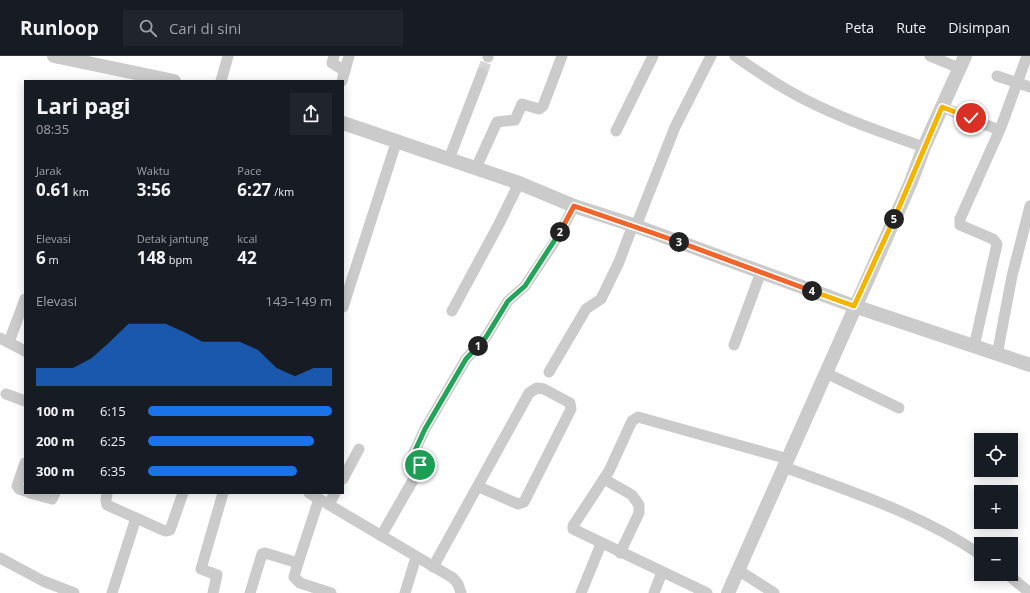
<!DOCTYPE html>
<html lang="id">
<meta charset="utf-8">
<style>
:root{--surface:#171b24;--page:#20242c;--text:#f1f3f6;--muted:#9ea1a6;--line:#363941;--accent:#1a73e8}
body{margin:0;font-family:"Open Sans",sans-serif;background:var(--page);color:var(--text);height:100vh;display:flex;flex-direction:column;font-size:15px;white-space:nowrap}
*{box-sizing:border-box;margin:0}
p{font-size:13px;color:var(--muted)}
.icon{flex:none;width:22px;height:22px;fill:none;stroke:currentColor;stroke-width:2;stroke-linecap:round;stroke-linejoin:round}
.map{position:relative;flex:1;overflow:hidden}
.sheet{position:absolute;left:24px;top:24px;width:320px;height:414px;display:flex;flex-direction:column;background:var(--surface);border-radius:0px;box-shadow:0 2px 10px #0003}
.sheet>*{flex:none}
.fabs{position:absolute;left:974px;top:377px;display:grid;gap:8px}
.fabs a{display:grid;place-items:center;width:44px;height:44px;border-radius:0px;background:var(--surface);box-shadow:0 2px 10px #0003;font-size:20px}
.pin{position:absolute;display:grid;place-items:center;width:34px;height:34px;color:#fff;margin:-17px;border:2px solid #fff;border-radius:50%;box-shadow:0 1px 4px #0007}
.km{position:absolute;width:20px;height:20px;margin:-10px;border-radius:50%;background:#222;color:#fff;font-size:11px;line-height:20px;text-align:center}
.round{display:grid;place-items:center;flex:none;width:42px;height:42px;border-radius:0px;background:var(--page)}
.head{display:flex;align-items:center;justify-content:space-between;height:68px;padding:0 12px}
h1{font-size:22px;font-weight:700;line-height:30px}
.stats{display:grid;grid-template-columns:repeat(3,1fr);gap:6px;height:68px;padding:4px 12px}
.stats div{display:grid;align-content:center}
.stats b{font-size:17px;font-weight:700}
.stats small{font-size:11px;font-weight:400}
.stats p{font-size:11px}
.chart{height:112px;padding:8px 12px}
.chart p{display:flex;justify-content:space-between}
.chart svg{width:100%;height:72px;margin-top:4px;fill:var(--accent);opacity:.7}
ul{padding:0 12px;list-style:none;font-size:13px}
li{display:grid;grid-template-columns:64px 48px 1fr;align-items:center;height:30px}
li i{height:10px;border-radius:5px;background:var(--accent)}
header{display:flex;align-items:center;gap:24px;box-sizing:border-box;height:56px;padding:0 20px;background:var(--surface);border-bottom:1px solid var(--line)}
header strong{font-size:19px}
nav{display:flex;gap:22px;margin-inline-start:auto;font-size:14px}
.search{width:280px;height:36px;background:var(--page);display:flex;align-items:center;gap:10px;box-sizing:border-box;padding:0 14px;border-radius:0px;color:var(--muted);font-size:15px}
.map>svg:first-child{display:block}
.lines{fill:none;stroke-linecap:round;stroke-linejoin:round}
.minor-tunnel{stroke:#d5d5d5;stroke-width:11;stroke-dasharray:11 5.5;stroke-linecap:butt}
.minor{stroke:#cbcbcb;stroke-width:11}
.tertiary{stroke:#cbcbcb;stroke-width:14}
.split-1-casing{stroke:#fff;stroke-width:8}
.split-2-casing{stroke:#fff;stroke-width:8}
.split-3-casing{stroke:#fff;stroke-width:8}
.split-4-casing{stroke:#fff;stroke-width:8}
.split-5-casing{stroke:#fff;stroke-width:8}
.split-6-casing{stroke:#fff;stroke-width:8}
.split-1{stroke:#22a559;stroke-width:5}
.split-2{stroke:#22a559;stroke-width:5}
.split-3{stroke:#f0652b;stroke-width:5}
.split-4{stroke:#f0652b;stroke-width:5}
.split-5{stroke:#f5b400;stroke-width:5}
.split-6{stroke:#f5b400;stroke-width:5}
</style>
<header>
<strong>Runloop</strong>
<div class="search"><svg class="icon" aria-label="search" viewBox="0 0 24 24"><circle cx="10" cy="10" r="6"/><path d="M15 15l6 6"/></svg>Cari di sini</div>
<nav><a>Peta</a><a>Rute</a><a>Disimpan</a></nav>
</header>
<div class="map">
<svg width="1030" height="537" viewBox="0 0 1030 537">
<rect width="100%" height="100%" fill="#fff"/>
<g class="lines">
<!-- minor-tunnel -->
<path class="minor-tunnel" d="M482,17L488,1"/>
<!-- minor -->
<g class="minor">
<path d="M334,0L332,7L345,15"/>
<path d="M735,0C752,12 770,24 789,35C831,59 878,75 924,91"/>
<path d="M930,0L959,12"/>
<path d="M488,1V0"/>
<path d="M997,20L1030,31"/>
<path d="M221,25L228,0"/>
<path d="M342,25L349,0"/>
<path d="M942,51L999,74"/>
<path d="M616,75L653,0"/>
<path d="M449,103L482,17"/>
<path d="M476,112L497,66L515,64L522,48L539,53L543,50L562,0"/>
<path d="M636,170L675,71L711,0"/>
<path d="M343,251L397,84"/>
<path d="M452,255L499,168L519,127"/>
<path d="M0,282L25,295"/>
<path d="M9,286L25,243"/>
<path d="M734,289L761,216"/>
<path d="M974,291L997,188L993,183L960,169V163L1001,71L1027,0"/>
<path d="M997,299L1012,220L1030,150"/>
<path d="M549,316L586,253L601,243L619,206L633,169"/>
<path d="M826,317L899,352"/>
<path d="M6,338L25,345"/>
<path d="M25,407L17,430L19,433L25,435"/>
<path d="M784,411C852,436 921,458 981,499"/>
<path d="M343,423L359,393"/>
<path d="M604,423L632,439L639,449V457L620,497"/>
<path d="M30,437L52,443L55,437"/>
<path d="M107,437L106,445L107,449L136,462L112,537"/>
<path d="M309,437L453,522L458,528L461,537"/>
<path d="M329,448L335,437"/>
<path d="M136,462L165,475L170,474L183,437"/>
<path d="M381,480L420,412V409L413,403L412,401L425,373L466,303L486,281L508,245L525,230L559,179L574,150"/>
<path d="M0,502L43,525L74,537"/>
<path d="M298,507L294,521L300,527L331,537"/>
<path d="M433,511L529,337L537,332L544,333L570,347L571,353L524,446L518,448L479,431"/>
<path d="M738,514L774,537"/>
<path d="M1007,518L1030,537"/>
<path d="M213,537L217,519L201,513L223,437"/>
<path d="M250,537L262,498L265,497L298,507L319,443"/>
<path d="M405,537L416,501"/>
<path d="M581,537L601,488"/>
<path d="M654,537L662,516"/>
<path d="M707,537L573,473V470L609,415L632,365L638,361L788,403"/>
</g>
<!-- tertiary -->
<g class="tertiary">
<path d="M54,0L174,25"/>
<path d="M343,67L519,127L574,150L633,169L854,250L1030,309"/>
<path d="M728,537L911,126L924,91L965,0"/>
</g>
</g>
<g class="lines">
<!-- split-1 casing -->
<g class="split-1-casing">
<path id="split-1" d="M420,409L412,403V401L425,373L466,303L478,290"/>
</g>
<!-- split-2 casing -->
<g class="split-2-casing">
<path id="split-2" d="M478,290L486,281L508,245L525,230L560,176"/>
</g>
<!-- split-3 casing -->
<g class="split-3-casing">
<path id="split-3" d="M560,176L574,150L679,186"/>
</g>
<!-- split-4 casing -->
<g class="split-4-casing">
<path id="split-4" d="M679,186L812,235"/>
</g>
<!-- split-5 casing -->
<g class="split-5-casing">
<path id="split-5" d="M812,235L854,250L894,163"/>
</g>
<!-- split-6 casing -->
<g class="split-6-casing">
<path id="split-6" d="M894,163L942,51L971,62"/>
</g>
<!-- split-1 -->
<use href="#split-1" class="split-1"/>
<!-- split-2 -->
<use href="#split-2" class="split-2"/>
<!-- split-3 -->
<use href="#split-3" class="split-3"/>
<!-- split-4 -->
<use href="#split-4" class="split-4"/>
<!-- split-5 -->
<use href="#split-5" class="split-5"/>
<!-- split-6 -->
<use href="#split-6" class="split-6"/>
</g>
</svg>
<div class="fabs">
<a><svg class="icon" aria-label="locate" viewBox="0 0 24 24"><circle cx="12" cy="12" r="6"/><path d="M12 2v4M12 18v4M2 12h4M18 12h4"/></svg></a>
<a>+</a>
<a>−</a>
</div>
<div class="pin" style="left:420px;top:409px;background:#1e9e55"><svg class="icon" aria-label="arrive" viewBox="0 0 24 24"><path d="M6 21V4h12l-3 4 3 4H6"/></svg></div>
<div class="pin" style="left:971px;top:62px;background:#d93025"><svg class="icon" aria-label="check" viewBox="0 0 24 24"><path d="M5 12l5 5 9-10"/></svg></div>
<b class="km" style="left:478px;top:290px">1</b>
<b class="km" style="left:560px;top:176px">2</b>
<b class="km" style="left:679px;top:186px">3</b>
<b class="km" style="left:812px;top:235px">4</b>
<b class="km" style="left:894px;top:163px">5</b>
<section class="sheet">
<div class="head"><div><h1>Lari pagi</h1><p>08:35</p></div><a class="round"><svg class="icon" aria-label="share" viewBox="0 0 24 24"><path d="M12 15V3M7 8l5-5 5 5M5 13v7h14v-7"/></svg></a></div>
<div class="stats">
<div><p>Jarak</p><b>0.61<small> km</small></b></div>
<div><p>Waktu</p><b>3:56</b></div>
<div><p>Pace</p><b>6:27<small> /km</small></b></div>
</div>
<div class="stats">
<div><p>Elevasi</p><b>6<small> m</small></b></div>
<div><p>Detak jantung</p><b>148<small> bpm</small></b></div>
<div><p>kcal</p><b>42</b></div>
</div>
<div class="chart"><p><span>Elevasi</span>143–149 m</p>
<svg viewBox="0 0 160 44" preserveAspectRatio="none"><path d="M0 44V33L10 33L20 33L30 27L40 17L50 6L60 6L70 6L80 11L90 17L100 17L110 17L120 22L130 33L140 38L150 33L160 33V44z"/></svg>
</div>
<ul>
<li><b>100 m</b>6:15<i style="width:100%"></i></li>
<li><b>200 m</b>6:25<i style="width:90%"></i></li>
<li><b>300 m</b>6:35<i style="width:81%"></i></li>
</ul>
</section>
</div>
